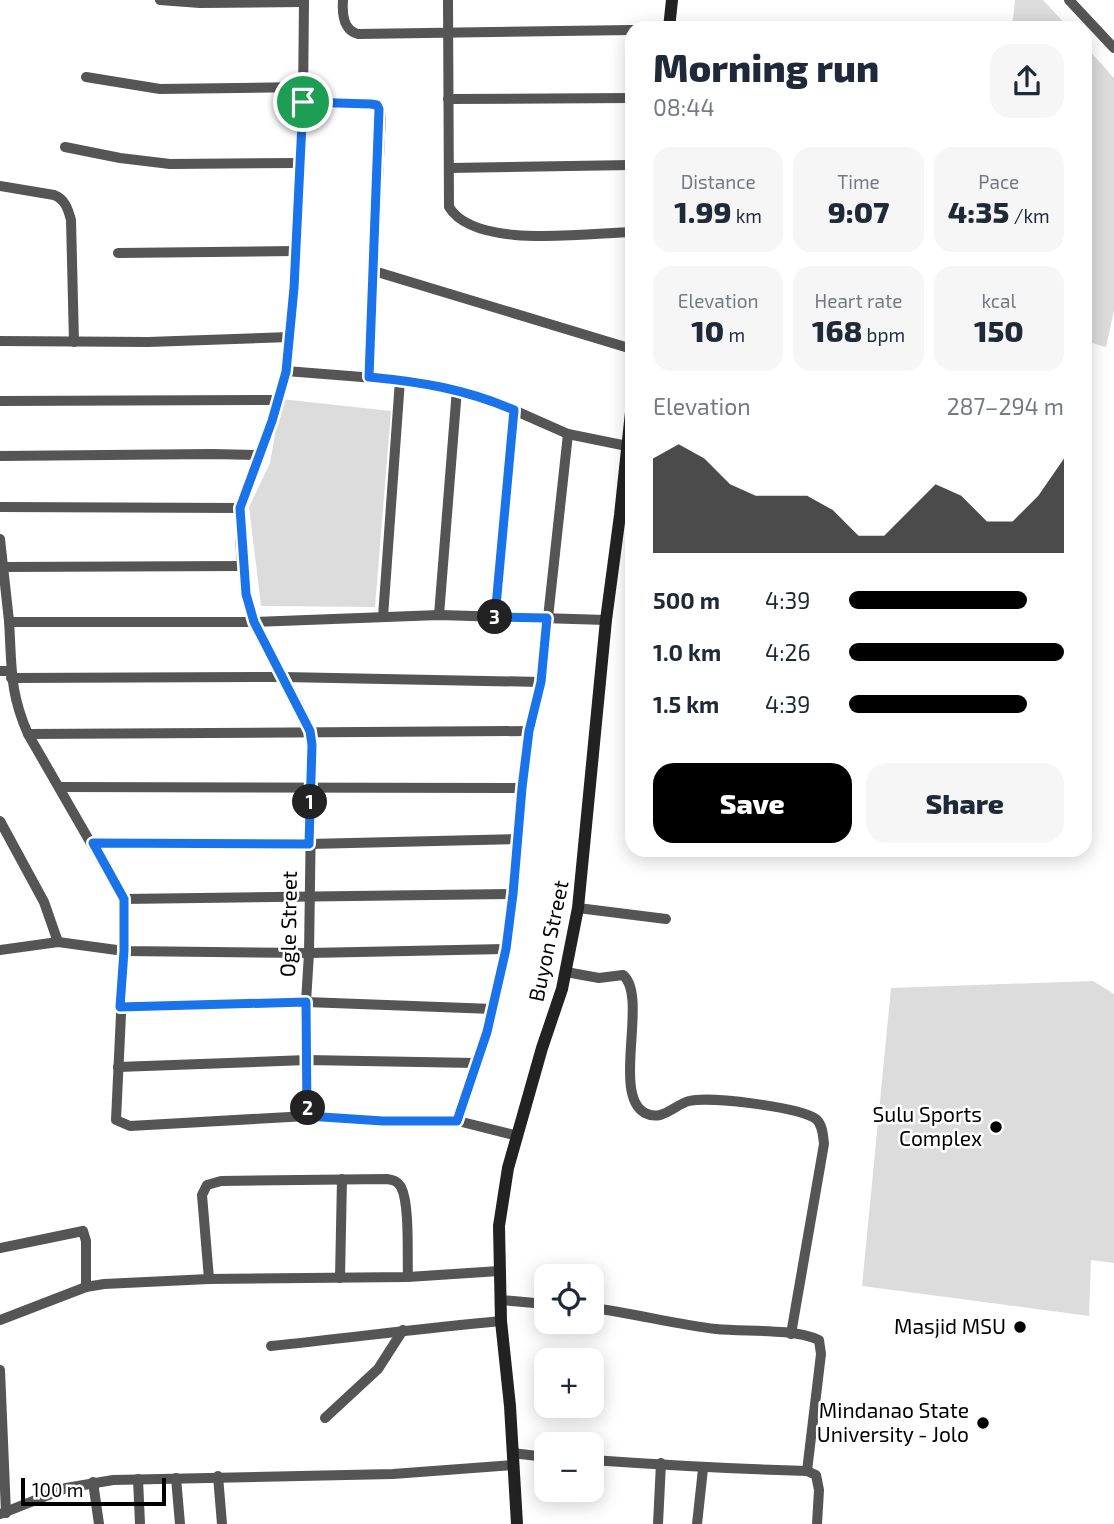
<!DOCTYPE html>
<meta charset="utf-8">
<style>
:root{--surface:#fff;--page:#f6f6f7;--text:#1f2937;--muted:#747a83;--accent:#000}
body{margin:0;font-family:"Exo 2",sans-serif;background:var(--page);color:var(--text);height:100vh;display:flex;flex-direction:column;font-size:26px;white-space:nowrap}
*{box-sizing:border-box;margin:0}
p{font-size:23px;color:var(--muted)}
.icon{flex:none;width:38px;height:38px;fill:none;stroke:currentColor;stroke-width:2;stroke-linecap:round;stroke-linejoin:round}
.map{position:relative;flex:1;overflow:hidden}
.details{position:absolute;left:625px;top:21px;width:467px;height:836px;display:flex;flex-direction:column;background:var(--surface);border-radius:21px;box-shadow:0 4px 18px #0003}
.details>*{flex:none}
.buttons{position:absolute;left:534px;top:1264px;display:grid;gap:14px}
.buttons a{display:grid;place-items:center;width:70px;height:70px;border-radius:14px;background:var(--surface);box-shadow:0 4px 18px #0003;font-size:35px}
.scale{position:absolute;left:21px;bottom:18px;width:145px;box-sizing:border-box;padding-left:7px;border:4px solid #000;border-top:0;font-size:19px;line-height:24px;white-space:nowrap;color:#000;-webkit-text-stroke:5px #fff;paint-order:stroke}
.pin{position:absolute;display:grid;place-items:center;width:60px;height:60px;color:#fff;margin:-30px;border:4px solid #fff;border-radius:50%;box-shadow:0 2px 7px #0007}
.km{position:absolute;width:35px;height:35px;margin:-18px;border-radius:50%;background:#222;color:#fff;font-size:19px;line-height:35px;text-align:center}
.round{display:grid;place-items:center;flex:none;width:74px;height:74px;border-radius:21px;background:var(--page)}
.overview{display:flex;align-items:center;justify-content:space-between;height:119px;padding:0 28px}
h1{font-size:38px;font-weight:800;line-height:52px}
.figures{display:grid;grid-template-columns:repeat(3,1fr);gap:10px;height:119px;padding:7px 28px}
.figures div{display:grid;align-content:center;border-radius:18px;background:var(--page);text-align:center}
.figures b{font-size:30px;font-weight:800}
.figures small{font-size:19px;font-weight:400}
.figures p{font-size:19px}
.chart{height:196px;padding:14px 28px}
.chart p{display:flex;justify-content:space-between}
.chart svg{width:100%;height:126px;margin-top:7px;fill:var(--accent);opacity:.7}
.action{display:flex;gap:14px;margin-top:auto;padding:14px 28px}
.action a{flex:1;height:80px;border-radius:21px;background:var(--accent);color:#fff;font-size:28px;font-weight:800;line-height:80px;text-align:center}
.action a+a{background:var(--page);color:var(--text)}
ul{padding:0 28px;list-style:none;font-size:23px}
li{display:grid;grid-template-columns:112px 84px 1fr;align-items:center;height:52px}
li i{height:18px;border-radius:9px;background:var(--accent)}
.map>svg:first-child{display:block}
.green{fill:#dcdcdc}
.lines{fill:none;stroke-linecap:round;stroke-linejoin:round}
.minor{stroke:#555;stroke-width:10}
.secondary{stroke:#222;stroke-width:12}
.route-casing{stroke:#fff;stroke-width:14}
.route{stroke:#1a73e8;stroke-width:9}
.poi-dot{fill:#000;stroke:#fff;stroke-width:2.5}
.labels{text-anchor:middle;stroke-width:5;stroke-linejoin:round;paint-order:stroke}
.street-label{font-size:21px;fill:#000;stroke:#fff}
.poi-label{font-size:21px;fill:#000;stroke:#fff;text-anchor:end}
</style>
<div class="map">
<svg width="1114" height="1524" viewBox="0 0 1114 1524">
<rect width="100%" height="100%" fill="#fff"/>
<!-- green -->
<g class="green">
<path d="M1015,0H1043L1069,28H1012Z"/>
<path d="M1085,46L1114,78V310L1106,347L1085,341Z"/>
<path d="M281,399L391,411L375,607L261,606L249,507L270,463Z"/>
<path d="M1093,981L1114,994V1263L1091,1260L1089,1316L862,1286L891,988Z"/>
</g>
<g class="lines">
<!-- minor -->
<g class="minor">
<path d="M160,0L200,3L304,2"/>
<path d="M304,0L303,102L296,251L288,356C281,408 258,459 240,508C239,542 242,590 254,622C270,664 305,700 312,745L309,953L306,1002L307,1116"/>
<path d="M343,0C342,14 343,30 358,34L632,30"/>
<path d="M448,0L449,207C475,250 588,233 632,232"/>
<path d="M1069,0L1114,48"/>
<path d="M86,77L160,89L303,87"/>
<path d="M448,99L632,98"/>
<path d="M303,102L371,104L377,105L381,114L369,377"/>
<path d="M65,147L120,158L170,164L299,163"/>
<path d="M449,168L632,165"/>
<path d="M0,186L54,195C65,199 68,209 71,220L74,342"/>
<path d="M118,253L296,251"/>
<path d="M374,271L632,349"/>
<path d="M0,341L148,342L290,337"/>
<path d="M286,371L400,380L457,389L482,396L568,434L627,446"/>
<path d="M0,401L278,400"/>
<path d="M0,456L212,454L260,455"/>
<path d="M0,507L240,508"/>
<path d="M620,515L632,517"/>
<path d="M0,539C3,566 6,594 9,621C12,666 9,691 28,734L123,899L124,951L116,1120L130,1126L307,1116L383,1121H458L518,1136"/>
<path d="M3,567L243,566"/>
<path d="M439,615L457,389"/>
<path d="M383,617L400,380"/>
<path d="M495,617L514,409"/>
<path d="M9,622H254L439,615L606,620"/>
<path d="M0,671H11"/>
<path d="M11,678L283,677L541,682"/>
<path d="M28,734L529,731"/>
<path d="M59,787L522,788"/>
<path d="M0,821L44,902L58,942"/>
<path d="M93,843L309,844L517,839"/>
<path d="M123,899L513,894"/>
<path d="M578,908L666,919"/>
<path d="M0,950L58,942L124,951L309,953L505,949"/>
<path d="M566,972L599,978L623,975C649,996 611,1095 645,1113C662,1122 674,1105 689,1101C710,1096 799,1107 816,1119C823,1125 823,1136 824,1144L791,1334"/>
<path d="M120,1007L306,1002L493,1009"/>
<path d="M118,1067L307,1060L475,1063"/>
<path d="M458,1121L475,1063L487,1032L505,949L513,894L522,788L529,731L541,682L568,434"/>
<path d="M0,1248L83,1231L86,1241V1287"/>
<path d="M340,1278L342,1179"/>
<path d="M209,1279L202,1195L207,1185L221,1181L387,1179C394,1180 397,1181 401,1187C410,1204 407,1256 408,1277"/>
<path d="M501,1300L546,1304"/>
<path d="M592,1308C633,1313 674,1324 716,1329C747,1332 791,1328 819,1340L821,1354L807,1471"/>
<path d="M0,1320L86,1287L104,1284L209,1279L408,1277L499,1271"/>
<path d="M271,1346C348,1338 424,1328 501,1321"/>
<path d="M0,1370L6,1513"/>
<path d="M325,1418L378,1369L403,1330"/>
<path d="M512,1453L546,1457"/>
<path d="M592,1460C663,1465 735,1469 807,1471L816,1475L819,1490L817,1524"/>
<path d="M218,1476L222,1524"/>
<path d="M176,1478L180,1524"/>
<path d="M138,1479L140,1524"/>
<path d="M93,1482L99,1524"/>
<path d="M0,1514L66,1488L113,1480L393,1474L513,1465"/>
<path d="M658,1524L661,1463"/>
<path d="M697,1524L703,1469"/>
</g>
<!-- secondary -->
<g class="secondary">
<path d="M669,28L672,0"/>
<path d="M517,1524L510,1406L501,1321L499,1226L508,1168L542,1048L562,989L578,908L606,620L620,515L632,403"/>
</g>
</g>
<g class="lines">
<!-- route casing -->
<g class="route-casing">
<path id="route" d="M303,102L371,104L377,105L379,109L369,377C422,382 465,389 514,410L495,617L547,618L541,682L529,731L522,788L513,894L506,949L487,1032L457,1121H383L307,1116L306,1002L120,1007L124,951V899L93,843L309,844L312,745L310,731L254,622L246,594L240,508L272,421L286,372L294,288Z"/>
</g>
<!-- route -->
<use href="#route" class="route"/>
</g>
<!-- markers -->
<g class="poi-dot">
<circle cx="996" cy="1127" r="7"/>
<circle cx="1020" cy="1327" r="7"/>
<circle cx="983" cy="1423" r="7"/>
</g>
<g class="labels">
<!-- street labels -->
<g class="street-label">
<text transform="translate(289 924) rotate(-89)" y="7">Ogle Street</text>
<text transform="translate(549 941) rotate(-78)" y="7">Buyon Street</text>
</g>
<!-- poi labels -->
<g class="poi-label">
<text x="982" y="1122">Sulu Sports<tspan x="982" dy="24">Complex</tspan></text>
<text x="1006" y="1334">Masjid MSU</text>
<text x="969" y="1418">Mindanao State<tspan x="969" dy="24">University - Jolo</tspan></text>
</g>
</g>
</svg>
<div class="buttons">
<a><svg class="icon" aria-label="locate" viewBox="0 0 24 24"><circle cx="12" cy="12" r="6"/><path d="M12 2v4M12 18v4M2 12h4M18 12h4"/></svg></a>
<a>+</a>
<a>−</a>
</div>
<div class="scale">100 m</div>
<div class="pin" style="left:303px;top:102px;background:#1e9e55"><svg class="icon" aria-label="arrive" viewBox="0 0 24 24"><path d="M6 21V4h12l-3 4 3 4H6"/></svg></div>
<b class="km" style="left:310px;top:802px">1</b>
<b class="km" style="left:308px;top:1108px">2</b>
<b class="km" style="left:495px;top:617px">3</b>
<section class="details">
<div class="overview"><div><h1>Morning run</h1><p>08:44</p></div><a class="round"><svg class="icon" aria-label="share" viewBox="0 0 24 24"><path d="M12 15V3M7 8l5-5 5 5M5 13v7h14v-7"/></svg></a></div>
<div class="figures">
<div><p>Distance</p><b>1.99<small> km</small></b></div>
<div><p>Time</p><b>9:07</b></div>
<div><p>Pace</p><b>4:35<small> /km</small></b></div>
</div>
<div class="figures">
<div><p>Elevation</p><b>10<small> m</small></b></div>
<div><p>Heart rate</p><b>168<small> bpm</small></b></div>
<div><p>kcal</p><b>150</b></div>
</div>
<div class="chart"><p><span>Elevation</span>287–294 m</p>
<svg viewBox="0 0 160 44" preserveAspectRatio="none"><path d="M0 44V11L10 6L20 11L30 20L40 24L50 24L60 24L70 29L80 38L90 38L100 29L110 20L120 24L130 33L140 33L150 24L160 11V44z"/></svg>
</div>
<ul>
<li><b>500 m</b>4:39<i style="width:83%"></i></li>
<li><b>1.0 km</b>4:26<i style="width:100%"></i></li>
<li><b>1.5 km</b>4:39<i style="width:83%"></i></li>
</ul>
<div class="action"><a>Save</a><a>Share</a></div>
</section>
</div>
